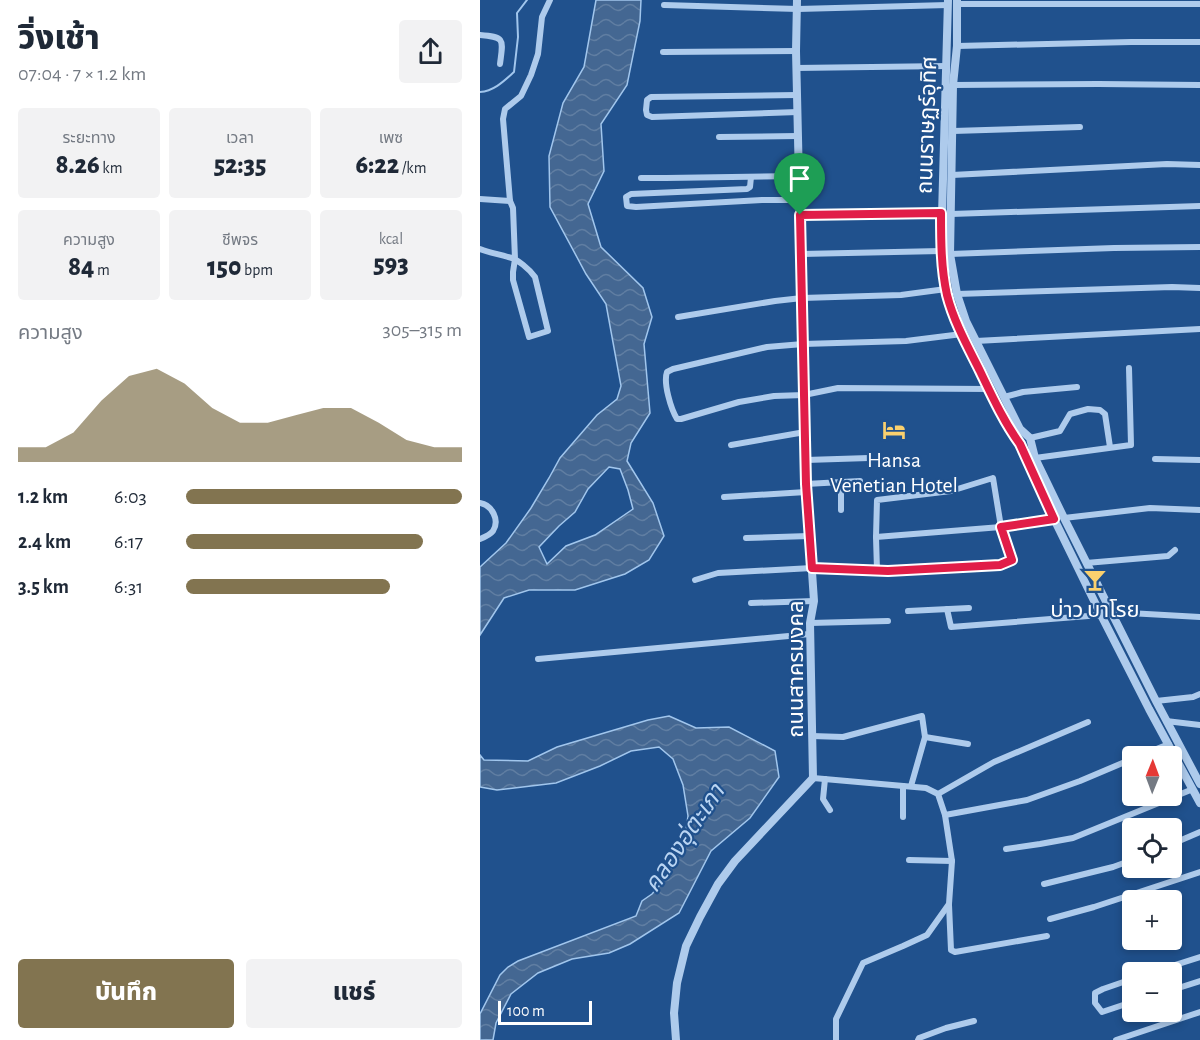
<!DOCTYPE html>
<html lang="th">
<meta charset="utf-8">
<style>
:root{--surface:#fff;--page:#f2f2f3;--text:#1f2937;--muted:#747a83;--accent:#827450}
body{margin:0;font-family:"Alegreya Sans","Noto Sans Thai",sans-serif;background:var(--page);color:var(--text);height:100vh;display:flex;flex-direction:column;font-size:22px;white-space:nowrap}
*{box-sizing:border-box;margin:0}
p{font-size:20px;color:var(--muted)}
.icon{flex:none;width:33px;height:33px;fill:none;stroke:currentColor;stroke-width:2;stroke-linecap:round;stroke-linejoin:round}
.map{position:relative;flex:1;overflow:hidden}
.panel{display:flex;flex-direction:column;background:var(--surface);width:480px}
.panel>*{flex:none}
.needle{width:39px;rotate:1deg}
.tools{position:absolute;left:642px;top:746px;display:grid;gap:12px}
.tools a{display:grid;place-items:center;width:60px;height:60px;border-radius:6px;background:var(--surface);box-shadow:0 3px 9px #0003;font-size:30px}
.scale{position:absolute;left:18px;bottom:15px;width:94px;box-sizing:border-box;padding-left:6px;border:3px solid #fff;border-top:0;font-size:16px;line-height:21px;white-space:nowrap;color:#fff;-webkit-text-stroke:4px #20518d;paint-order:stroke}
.pin{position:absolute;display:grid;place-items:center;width:51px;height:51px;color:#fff;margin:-62px -26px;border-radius:50% 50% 50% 0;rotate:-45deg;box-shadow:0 0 6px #0007}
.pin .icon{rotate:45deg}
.round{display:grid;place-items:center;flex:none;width:63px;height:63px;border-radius:6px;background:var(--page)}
.headline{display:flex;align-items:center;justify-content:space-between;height:102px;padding:0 18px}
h1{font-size:33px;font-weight:800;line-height:45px}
.metrics{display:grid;grid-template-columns:repeat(3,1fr);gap:9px;height:102px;padding:6px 18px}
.metrics div{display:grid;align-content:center;border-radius:6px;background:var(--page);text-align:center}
.metrics b{font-size:26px;font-weight:800}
.metrics small{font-size:16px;font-weight:400}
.metrics p{font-size:16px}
.chart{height:168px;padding:12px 18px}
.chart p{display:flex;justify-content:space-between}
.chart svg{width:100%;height:108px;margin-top:6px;fill:var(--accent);opacity:.7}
.action{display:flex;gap:12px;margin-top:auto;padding:12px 18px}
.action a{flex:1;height:69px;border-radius:6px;background:var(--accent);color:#fff;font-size:24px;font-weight:800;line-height:69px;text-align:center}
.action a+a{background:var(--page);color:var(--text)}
ul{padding:0 18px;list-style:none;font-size:20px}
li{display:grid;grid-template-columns:96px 72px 1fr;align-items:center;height:45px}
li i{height:15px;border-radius:8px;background:var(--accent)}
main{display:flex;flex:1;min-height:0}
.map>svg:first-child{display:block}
.water{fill:url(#water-waves);stroke:#a1c6ed;stroke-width:1.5;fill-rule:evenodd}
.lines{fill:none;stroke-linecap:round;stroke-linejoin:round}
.stream{stroke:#a1c6ed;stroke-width:2}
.minor{stroke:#aecbec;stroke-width:6}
.tertiary{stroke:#aecbec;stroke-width:8}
.route-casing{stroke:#fff;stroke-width:12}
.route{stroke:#e11d48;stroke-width:8}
.labels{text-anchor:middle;stroke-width:4.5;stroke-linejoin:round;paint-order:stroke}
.street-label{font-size:22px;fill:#fff;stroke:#20518d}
.poi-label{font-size:22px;fill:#fff;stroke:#20518d}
.water-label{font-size:24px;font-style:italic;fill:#bad5f3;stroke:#20518d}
</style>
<main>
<section class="panel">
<div class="headline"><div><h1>วิ่งเช้า</h1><p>07:04 · 7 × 1.2 km</p></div><a class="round"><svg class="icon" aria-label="share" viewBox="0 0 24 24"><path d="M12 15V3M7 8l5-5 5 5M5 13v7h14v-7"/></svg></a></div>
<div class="metrics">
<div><p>ระยะทาง</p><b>8.26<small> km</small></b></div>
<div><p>เวลา</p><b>52:35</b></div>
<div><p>เพซ</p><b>6:22<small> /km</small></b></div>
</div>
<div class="metrics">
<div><p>ความสูง</p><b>84<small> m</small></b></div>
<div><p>ชีพจร</p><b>150<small> bpm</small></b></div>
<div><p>kcal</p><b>593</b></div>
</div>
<div class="chart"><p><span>ความสูง</span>305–315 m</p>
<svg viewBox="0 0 160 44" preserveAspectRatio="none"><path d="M0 44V38L10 38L20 32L30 19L40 9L50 6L60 12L70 22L80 28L90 28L100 25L110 22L120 22L130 28L140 35L150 38L160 38V44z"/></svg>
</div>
<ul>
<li><b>1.2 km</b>6:03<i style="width:100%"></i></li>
<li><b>2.4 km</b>6:17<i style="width:86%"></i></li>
<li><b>3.5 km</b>6:31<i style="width:74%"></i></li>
</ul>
<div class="action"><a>บันทึก</a><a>แชร์</a></div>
</section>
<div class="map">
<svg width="720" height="1040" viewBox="0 0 720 1040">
<defs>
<pattern id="water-waves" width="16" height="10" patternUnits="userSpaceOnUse" patternTransform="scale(1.5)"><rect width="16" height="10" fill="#446792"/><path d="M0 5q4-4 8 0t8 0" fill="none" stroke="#607ea2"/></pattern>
</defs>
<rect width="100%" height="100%" fill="#20518d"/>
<!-- water -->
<g class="water">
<path d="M116,0H161L160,21L147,85L121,124L124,171L108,204L121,247L163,288L172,317L164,344L170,413L151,443L147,461L173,503L184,536L169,560L145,574L95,590H49L24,598L0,635V567L26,543L51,508L69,478L80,458L117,415L137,399L141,386L126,304L106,274L70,207L69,156L83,103L104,67ZM129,467L140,469L148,490L153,509L115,535L86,546L67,564L59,547L79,526L95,512L108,489Z"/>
<path d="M189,716L216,728L249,727L295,751L299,777L270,818L231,851L199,913L150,944L129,953L92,959L58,973L31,994L16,1023L13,1040H0V1014L20,975L28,967L38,961L156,916L162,901L172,894L187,877L205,837L208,816L203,785L193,759L179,747L151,751L120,766L76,783L17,790L0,787V755L4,760L48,761L77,747L168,720Z"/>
</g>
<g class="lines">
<!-- stream -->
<path class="stream" d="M0,92C14,91 24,81 34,72L38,37L37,13L47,0"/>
<!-- minor -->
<g class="minor">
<path d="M477,4H720"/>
<path d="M184,5L318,9L468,5"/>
<path d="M0,35C26,37 23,40 20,64"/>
<path d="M477,46L651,42H720"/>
<path d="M183,52L316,51"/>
<path d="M316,68L467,66"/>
<path d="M473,85L618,84L720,85"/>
<path d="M317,95L171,97L167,100L166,110L167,115L172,117L318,112"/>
<path d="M473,131L600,127"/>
<path d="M239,137L318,136"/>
<path d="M472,175L687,164L720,165"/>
<path d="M271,177L270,187L267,189L151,194L146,197L147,206L156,207L282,200H319"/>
<path d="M161,178H186L319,176"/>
<path d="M0,199L30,201"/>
<path d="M471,214L720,206"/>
<path d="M320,215L461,213"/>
<path d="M0,249C10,253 18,254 28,257C38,259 49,269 55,277L68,331L49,337L33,280V272L35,259L33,208L30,201L23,119L25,109L41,96L51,75L58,54L62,17L70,0"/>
<path d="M321,254L461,251"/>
<path d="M470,254L634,248L720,247"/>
<path d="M477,294L692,287L720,288"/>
<path d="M198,317L295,301L322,298L421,295L466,289"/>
<path d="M482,334L426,341L323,344L287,347L193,369L187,372C183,383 191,409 197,419H201L259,402L294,396L324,395L358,388L509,389"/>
<path d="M496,341L720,329"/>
<path d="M524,397L543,392L597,387"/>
<path d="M550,438L580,431L590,414L608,409L620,410L625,414L630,447"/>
<path d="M251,445L325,432"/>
<path d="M555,458L651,445L649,368"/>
<path d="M675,459L720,460"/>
<path d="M326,460L389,458"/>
<path d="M361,482V510"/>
<path d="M326,484L380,481"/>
<path d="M244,497L326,492"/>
<path d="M0,503C12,505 20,520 13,531C10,535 5,537 0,539"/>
<path d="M584,518L670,508L720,510"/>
<path d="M396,537L521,527L574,519"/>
<path d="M266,538L329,536"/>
<path d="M606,563L688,556L695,550"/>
<path d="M215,580L238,573L332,568L408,571L521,565L532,560L521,527L513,478L471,491L397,500L396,537L397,570"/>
<path d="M271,603L334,601"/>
<path d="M467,609L471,627L621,615"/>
<path d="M428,611L489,608"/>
<path d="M631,612L720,617"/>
<path d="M330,623L408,621"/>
<path d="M58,659L330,634"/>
<path d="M676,701L713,697L720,694"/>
<path d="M686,721L720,725"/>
<path d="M332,736L363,737L442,716L445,737L431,786"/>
<path d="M445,737L488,744"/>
<path d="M659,756L689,744"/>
<path d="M333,778L446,788L458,794L465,815L472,861L469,904L447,935L423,946L383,963L356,1019V1040"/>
<path d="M345,779L343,799L350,810"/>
<path d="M458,794L514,762L608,722"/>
<path d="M465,815L547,800L600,781L652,759"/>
<path d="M423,817V786"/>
<path d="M692,844L720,832"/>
<path d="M526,849L560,844L593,838L713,789"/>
<path d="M429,860L472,861"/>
<path d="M564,884L633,867L652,860"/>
<path d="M469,905L471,950L475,952L567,936"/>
<path d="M570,919L614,907L720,872"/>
<path d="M673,972L720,957"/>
<path d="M652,979L623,989L615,993V1003L622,1012L652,1002"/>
<path d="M692,990L720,981"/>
<path d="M438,1040L439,1038L466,1028L494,1021"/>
<path d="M636,1040L720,1012"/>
</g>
<!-- tertiary -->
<g class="tertiary">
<path d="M468,0L461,251L466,289L477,325L532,433L540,444L576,523L621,615L669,709L720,803"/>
<path d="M477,0V46L473,85L470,254L477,294L486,321L540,429L550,438L555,458L584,518L676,701L720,784"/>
<path d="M196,1040L194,1013L197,983L206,946L220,917L238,884L255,861L333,778L330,623L334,601L326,484L316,51L317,0"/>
</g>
</g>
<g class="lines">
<!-- route casing -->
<g class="route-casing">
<path id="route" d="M461,213C461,240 461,268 467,295C474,322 488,347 500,371C512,396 524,422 540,444L574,519L521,527L532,560L520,565L408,571L332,568L326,484L320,215Z"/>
</g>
<!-- route -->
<use href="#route" class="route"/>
</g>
<!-- icons -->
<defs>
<g id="hotel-bare" transform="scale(1.8)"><path d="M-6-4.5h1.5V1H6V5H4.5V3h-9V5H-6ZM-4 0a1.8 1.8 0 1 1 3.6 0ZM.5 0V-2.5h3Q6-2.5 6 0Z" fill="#fad06e" stroke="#20518d" stroke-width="2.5" paint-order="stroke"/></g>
<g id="bar-bare" transform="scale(1.8)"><path d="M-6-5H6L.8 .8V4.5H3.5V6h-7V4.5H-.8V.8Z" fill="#fad06e" stroke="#20518d" stroke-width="2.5" paint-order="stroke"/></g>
</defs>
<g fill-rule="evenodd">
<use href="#hotel-bare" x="414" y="430"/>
<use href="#bar-bare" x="615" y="580"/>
</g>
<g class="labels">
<!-- street labels -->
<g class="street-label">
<text transform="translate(446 125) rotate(-88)" y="8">ถนนราษฏร์อุทิศ</text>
<text transform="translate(315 669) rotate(-90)" y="8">ถนนสาครมงคล</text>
</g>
<!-- poi labels -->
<g class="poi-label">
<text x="414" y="467">Hansa<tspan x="414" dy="25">Venetian Hotel</tspan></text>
<text x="615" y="617">บ่าว บาโรย</text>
</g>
<!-- water labels -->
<g class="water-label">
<text transform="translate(204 838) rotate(-56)" y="8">คลองอุ่ตะเภา</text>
</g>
</g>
</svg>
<div class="tools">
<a><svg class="needle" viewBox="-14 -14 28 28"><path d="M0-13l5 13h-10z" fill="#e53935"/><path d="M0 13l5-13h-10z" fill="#747a83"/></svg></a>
<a><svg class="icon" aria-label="locate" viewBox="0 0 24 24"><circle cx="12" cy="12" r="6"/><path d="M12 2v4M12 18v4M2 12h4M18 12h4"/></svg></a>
<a>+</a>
<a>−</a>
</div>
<div class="scale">100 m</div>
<div class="pin" style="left:320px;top:215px;background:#1e9e55"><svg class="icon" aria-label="arrive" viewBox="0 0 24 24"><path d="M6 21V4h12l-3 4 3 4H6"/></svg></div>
</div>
</main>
